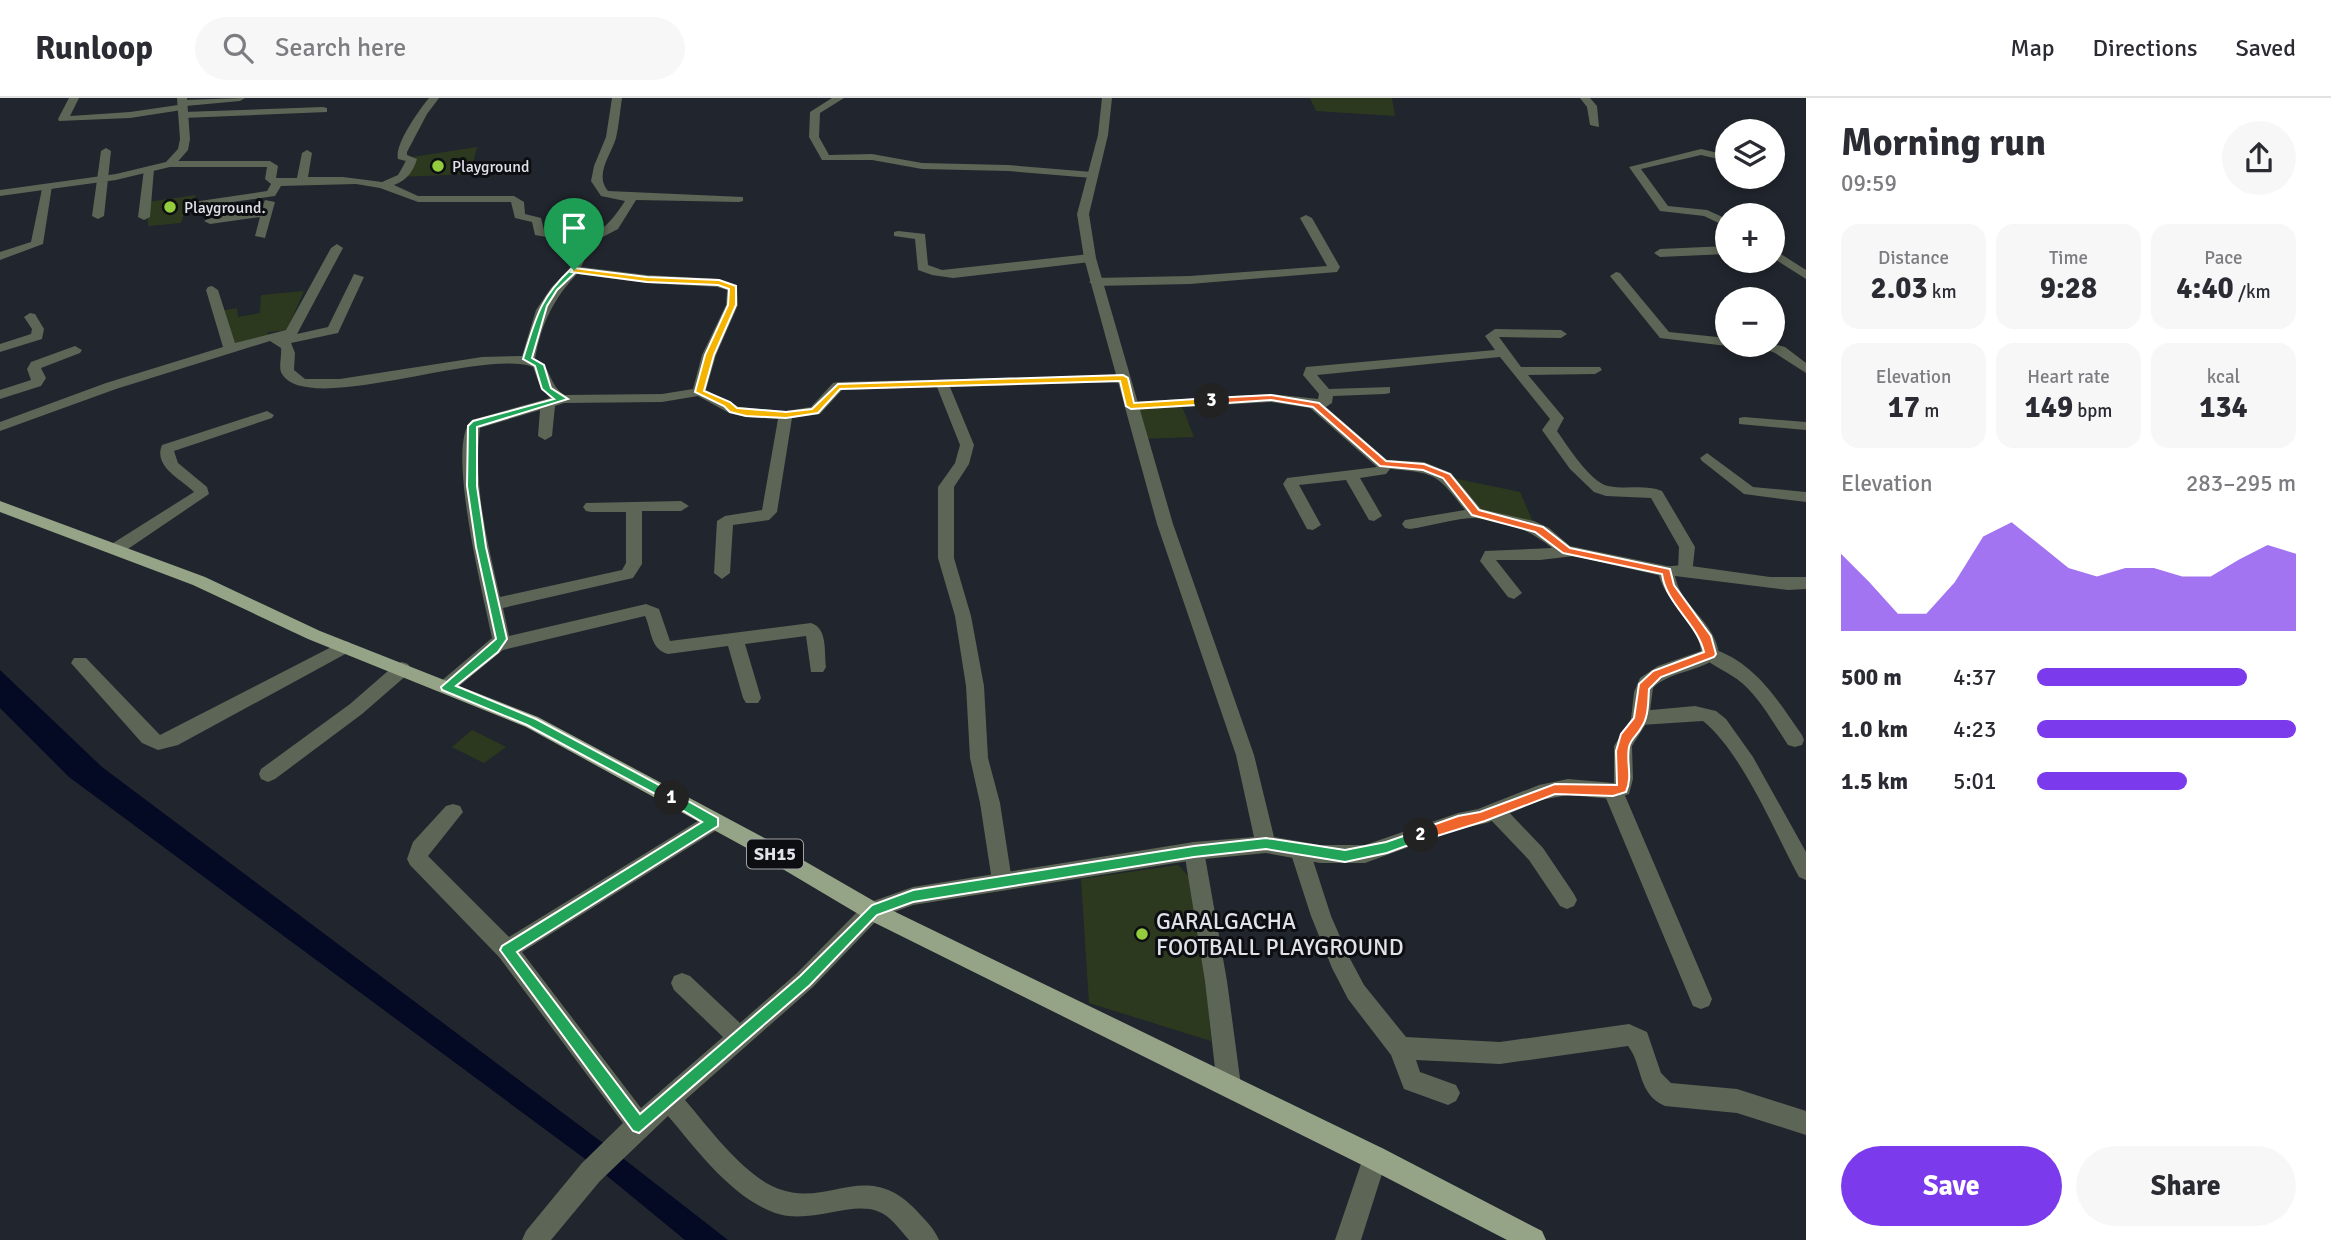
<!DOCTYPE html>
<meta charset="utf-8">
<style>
:root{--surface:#fff;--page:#f7f7f7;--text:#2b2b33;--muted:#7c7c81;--line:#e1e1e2;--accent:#7c3aed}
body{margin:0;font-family:Signika,sans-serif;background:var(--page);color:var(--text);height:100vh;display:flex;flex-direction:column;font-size:26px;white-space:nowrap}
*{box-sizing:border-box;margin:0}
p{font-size:23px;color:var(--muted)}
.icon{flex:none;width:38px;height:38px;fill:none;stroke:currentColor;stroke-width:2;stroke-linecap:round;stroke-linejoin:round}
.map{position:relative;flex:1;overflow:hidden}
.details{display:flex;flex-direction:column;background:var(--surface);width:525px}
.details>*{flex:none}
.tools{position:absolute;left:1715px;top:21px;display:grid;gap:14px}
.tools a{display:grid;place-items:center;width:70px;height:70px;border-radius:50%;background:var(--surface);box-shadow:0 4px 10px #0003;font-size:35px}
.pin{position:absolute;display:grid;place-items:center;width:60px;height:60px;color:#fff;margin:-72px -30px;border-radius:50% 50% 50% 0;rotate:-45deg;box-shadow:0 0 7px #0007}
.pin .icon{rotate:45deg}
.km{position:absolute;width:35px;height:35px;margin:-18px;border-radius:50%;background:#222;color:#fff;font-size:19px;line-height:35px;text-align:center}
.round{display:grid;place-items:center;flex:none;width:74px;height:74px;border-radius:37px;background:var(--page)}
.summary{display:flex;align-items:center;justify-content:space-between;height:119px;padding:0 35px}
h1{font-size:38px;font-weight:800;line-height:52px}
.metrics{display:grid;grid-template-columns:repeat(3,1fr);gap:10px;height:119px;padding:7px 35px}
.metrics div{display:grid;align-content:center;border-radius:18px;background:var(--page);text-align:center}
.metrics b{font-size:30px;font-weight:800}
.metrics small{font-size:19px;font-weight:400}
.metrics p{font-size:19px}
.chart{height:196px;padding:14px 35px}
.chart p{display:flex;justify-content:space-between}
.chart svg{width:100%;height:126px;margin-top:7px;fill:var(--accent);opacity:.7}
.cta{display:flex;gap:14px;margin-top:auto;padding:14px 35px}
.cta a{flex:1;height:80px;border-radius:42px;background:var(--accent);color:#fff;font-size:28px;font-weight:800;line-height:80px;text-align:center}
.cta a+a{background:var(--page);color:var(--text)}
ul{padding:0 35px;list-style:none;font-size:23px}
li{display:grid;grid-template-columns:112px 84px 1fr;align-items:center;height:52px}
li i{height:18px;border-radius:9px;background:var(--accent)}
header{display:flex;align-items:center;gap:42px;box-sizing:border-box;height:98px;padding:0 35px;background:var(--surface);border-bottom:2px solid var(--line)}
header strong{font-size:33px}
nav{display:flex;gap:38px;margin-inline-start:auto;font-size:24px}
.search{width:490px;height:63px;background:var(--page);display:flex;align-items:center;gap:18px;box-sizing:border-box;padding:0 24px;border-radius:38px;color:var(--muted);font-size:26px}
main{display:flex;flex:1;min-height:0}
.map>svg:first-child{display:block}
.green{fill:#2d391e}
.water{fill:#040a23}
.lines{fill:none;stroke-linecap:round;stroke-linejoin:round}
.minor{fill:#5d6556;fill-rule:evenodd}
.tertiary{fill:#5d6556;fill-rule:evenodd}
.primary{fill:#95a486;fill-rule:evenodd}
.split-1{fill:#22a559;stroke:#fff;stroke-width:2}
.split-2{fill:#22a559;stroke:#fff;stroke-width:2}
.split-3{fill:#f0652b;stroke:#fff;stroke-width:2}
.split-4{fill:#f5b400;stroke:#fff;stroke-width:2}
.poi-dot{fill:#93cd3d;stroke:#0c0e12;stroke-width:2.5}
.labels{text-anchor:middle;stroke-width:6;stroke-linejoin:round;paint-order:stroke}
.far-poi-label{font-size:16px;fill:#dfe2e8;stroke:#0c0e12;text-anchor:start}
.shield{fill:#0c0e12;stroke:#a0a2a8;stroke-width:2}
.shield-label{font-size:18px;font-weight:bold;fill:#dfe2e8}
.near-poi-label{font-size:23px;fill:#dfe2e8;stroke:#0c0e12;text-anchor:start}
</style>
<header>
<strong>Runloop</strong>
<div class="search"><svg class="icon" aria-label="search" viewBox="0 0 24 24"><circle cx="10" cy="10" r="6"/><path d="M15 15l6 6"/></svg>Search here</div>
<nav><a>Map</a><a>Directions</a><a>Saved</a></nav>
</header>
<main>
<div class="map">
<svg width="1806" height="1142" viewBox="0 0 1806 1142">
<rect width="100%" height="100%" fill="#21252d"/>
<!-- green -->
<g class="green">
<path d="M1310,0H1392L1395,18L1316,13Z"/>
<path d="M477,49L470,76L399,79L406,60Z"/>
<path d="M196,97L190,115L184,116L181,125L148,128L147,104Z"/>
<path d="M304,193L287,232L268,234L267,238L227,248L215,214L237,210L238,219L260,215L261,197Z"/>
<path d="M1181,306L1194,339L1141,341L1131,308Z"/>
<path d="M1453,380L1520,394L1537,433L1469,419Z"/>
<path d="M472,632L506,649L484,665L452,649Z"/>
<path d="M1178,767L1192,782L1205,868L1211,943L1089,905L1081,781Z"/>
</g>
<!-- water -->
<path class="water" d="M0,572L102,669L611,1051L728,1142H685L596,1069L69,679L0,610Z"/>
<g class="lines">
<!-- minor -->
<g class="minor">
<path d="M69,0H79L70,18L130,14L178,7L179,3L182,2L245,0L240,3L186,8L182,12L130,20L59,23L58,21Z"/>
<path d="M429,0H439L427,16L407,54V57L417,61C413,74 407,82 394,87L418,98H514L524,104L525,116L541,120L544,132C590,139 598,144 625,103L601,98L591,83L594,68L606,39L612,0H622C620,13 619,27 616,40C611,57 594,77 608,93L743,99V103L739,104L636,102L618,131L593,144L581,169L647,177L719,181L737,187L738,207L716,257L706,292L739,309L786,313L811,309L833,285L838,284L1128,277V283L1123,284L950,289L974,347L969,366L954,389V460L971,518L984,588L988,660L1000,705L1012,783L1009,789L1002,792L995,789L992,783L980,705L970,660L966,588L955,518L938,460V389L955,365L960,347L937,289L842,292L820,316L792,320L777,414L769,422L733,427L730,475L722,481L714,475L717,423L725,418L762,412L778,321L746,319L729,315L698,298L662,304L564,305L555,308L552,338L545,342L538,338L540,312L480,330C473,387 487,443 500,499L622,472L626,465V414H591L586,413L583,409L586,405L681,403L689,408L681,413H642V466L633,480L503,510L509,538L646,506L659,511L670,543L811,525C828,530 824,554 826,569L823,574H811L806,538L745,546L761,600L758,605H746L743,600L728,548L668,556C650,551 652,533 645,518L503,552L452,594H440L437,589L440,584L492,540C485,504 444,344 472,322L550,300L540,288L533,269C482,250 308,319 282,276C278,270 282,258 281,250L270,243L116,291L0,333V324L106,285L223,249L206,192L208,189L212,188L218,192L235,245L286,232L331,150L337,146L343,150L297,236L328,229L354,176L364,179L338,235L291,245L295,255L294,272L305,281H340L482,259L522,258L536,212L551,190L569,171L581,145L535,137L532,124L515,120L511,104H418L380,90L356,86L281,88L275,98L197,109L193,108V104L267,93L271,86L265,81L267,69H170L165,66L170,63H270L278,68L276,80H297L302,55L307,52L312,55L308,79H343L382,84L398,77L406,63L398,61C394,47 419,12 429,0ZM577,176L647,185L717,189L727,192L726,207L702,257L693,291L662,296L565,297C548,288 552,267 535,261C541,227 553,201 577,176Z"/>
<path d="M832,0H844L820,15L819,39L829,57L872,56L922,65L1008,67L1092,74L1097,77L1092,80L1008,73L922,71L872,62H822L809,39L810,14Z"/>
<path d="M1580,0H1590L1597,8L1599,29L1590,27L1587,9Z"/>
<path d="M323,9L327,10V14L183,20L178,17L183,14Z"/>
<path d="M106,50L111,53L104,118L98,121L92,118L101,53Z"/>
<path d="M1701,51L1727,57V63L1701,57L1641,71L1668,108L1707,112L1727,121V129L1704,118L1660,113L1629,69Z"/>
<path d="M149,68L154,71L150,119L144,122L138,119L144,71Z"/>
<path d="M1747,79H1759L1765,85L1756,87Z"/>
<path d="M43,86L52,88L43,146L0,162V154L31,144Z"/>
<path d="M265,102L275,104L265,140L255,138L260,119L210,126L204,123L210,120L261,112Z"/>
<path d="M1306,117L1312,120L1340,169L1337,174L1190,186L1095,188L1089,184L1095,180L1190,178L1327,168L1300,120Z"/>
<path d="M898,133L925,136L928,167L942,172L1090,156L1096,160L1090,164L953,180L932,177L918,172L915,141L894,138V134Z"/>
<path d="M1727,148V156L1660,159L1654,155L1660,151Z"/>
<path d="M1773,151L1806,172V181L1773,160Z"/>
<path d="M1616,174L1620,175L1669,234L1727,240V247H1732L1727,248L1660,240L1610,178Z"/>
<path d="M30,215L35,216L44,231L42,241L0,254V246L31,236L32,231L24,219Z"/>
<path d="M1495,231L1561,232L1567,236L1561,240L1499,239L1521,269H1600L1602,272L1595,276L1528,277L1564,320L1557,333C1567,347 1590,384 1608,388C1627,392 1644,386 1662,393L1695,449L1692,476H1680L1678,472L1679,449L1651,400L1606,398L1594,394L1570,371L1542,332L1550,321L1500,259L1317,277L1329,291L1390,289V295L1385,296L1333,298L1332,305L1326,309L1387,362L1424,364L1451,375L1481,411L1534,423L1549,430L1570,448L1672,469L1674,473L1672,477L1666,479L1574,458L1540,462H1496L1522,495L1514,501L1508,499L1480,463L1485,453L1552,450C1532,433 1503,421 1476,420C1455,420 1431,428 1410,431L1405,430L1402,426L1405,422L1465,412C1437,376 1436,375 1390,371L1386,376L1360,380L1382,418L1374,423L1369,422L1346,382L1299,387L1321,427L1313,432L1307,431L1283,386L1287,380L1377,369L1310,310L1271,304L1131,312L1124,308L1131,304L1271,296L1318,301L1319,296L1303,277L1306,269L1495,252L1485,238Z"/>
<path d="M1773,246L1785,249L1806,265V275L1775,255L1755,247Z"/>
<path d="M75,248L82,252L80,255L41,270L46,280L41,288L0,301V292L31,282L27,271L31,264Z"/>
<path d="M267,313L274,317L272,320L174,353L178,365L207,389L209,396L122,455H110L108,451L110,447L194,394C181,381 153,369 162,347Z"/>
<path d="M1744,319L1806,324V332L1739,326V320Z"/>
<path d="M1707,355L1753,389L1806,394V404L1744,396L1702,363L1700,360Z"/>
<path d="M343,543L349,544L352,549L349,554L178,647L158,652L142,645L71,565L74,560H86L160,637Z"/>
<path d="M1710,550C1754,563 1777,601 1802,637L1804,642L1802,647L1795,649L1788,647C1774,626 1761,602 1742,585C1731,575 1707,566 1701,556L1704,551Z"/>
<path d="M402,564L408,566L411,571L408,576L362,616L275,681L268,684L261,681L259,676L261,671L350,606L396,566Z"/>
<path d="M1695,608L1716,613L1726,621L1753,659L1806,754V782L1799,779C1775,735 1742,654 1703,623L1640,627L1634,625L1631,620L1634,615L1640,613Z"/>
<path d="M1613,685L1620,687L1623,693L1712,901L1709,908L1701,911L1693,908L1690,901L1603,693L1606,687Z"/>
<path d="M453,706L460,708L463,714L428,758L509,839L706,718L713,716L720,718L723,724L720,730L522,854L641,1010L723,939L674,892L671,885L674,878L682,875L690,878L740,925L797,875L865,806L872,804L879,806L882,813L879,820L813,889L685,1002C709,1030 744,1078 779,1091C830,1110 866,1060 916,1112C925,1122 934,1130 939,1142H909C900,1132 890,1117 877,1113C850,1103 810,1127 775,1115C730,1098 698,1053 668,1018L600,1083L551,1142H522L526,1133L582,1065L623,1025L499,859L410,767L407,761L413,744L446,708Z"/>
<path d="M1496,706L1503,708L1543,750L1574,796L1577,802L1574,808L1567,811L1560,808L1529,762L1489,720L1486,714L1489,708Z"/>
<path d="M1194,744L1201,747L1204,753L1227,883L1241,988L1237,996L1229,1000L1221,996L1217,988L1205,883L1184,753L1187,747Z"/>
<path d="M1300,744L1307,747L1310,753L1331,818L1348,857L1364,887L1406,939L1500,944L1629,926L1647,934L1661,975L1671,985L1737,991L1806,1013V1037L1737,1015L1665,1008C1637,996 1643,967 1628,948L1500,966L1416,962L1420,974L1456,987L1460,995L1456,1003L1448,1007L1404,991L1391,957L1348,901L1332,870L1311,818L1290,753L1293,747Z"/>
<path d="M1375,1048L1384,1051L1387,1060L1361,1142H1335L1366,1051Z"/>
</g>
<!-- tertiary -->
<g class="tertiary">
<path d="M177,0H187L190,41L188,52L174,68L116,82L0,98V92L116,76L166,64L178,51L180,41Z"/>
<path d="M1102,0H1112L1108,37L1089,116L1096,160L1173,426L1254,657L1274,739L1320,747H1365L1458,715L1478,711L1539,687L1568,681L1614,685V648L1631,621L1634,594L1640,580L1658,568L1701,553C1698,522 1663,504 1658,473L1660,469L1684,467L1770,479H1806V491L1788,492L1675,478C1681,509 1715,523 1719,556C1708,573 1670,572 1653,590L1649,621L1632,648L1633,681L1629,696L1613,701L1568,697L1541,702L1487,725L1458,731L1365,765H1320L1266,755L1194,762L913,807L872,822L865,820L862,813L865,806L913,789L1194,744L1254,739L1236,657L1157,426L1084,160L1077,116L1098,37Z"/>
</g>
<!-- primary -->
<path class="primary" d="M0,403L205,479L320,533L538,619L768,742L879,806L1384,1051L1542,1133L1546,1142H1507L1366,1069L865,820L754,754L526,629L308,541L193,487L0,414Z"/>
</g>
<!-- split-1 -->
<path class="split-1" d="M571,171L578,172L557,192L547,208L532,260L544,267L551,290L568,301L477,329V388L486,449L507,541L498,554L456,588L536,621L676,696V703L672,705L527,627L442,592L441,589L496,541L476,449L467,388L468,328L473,323L554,301L542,291L535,268L523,261C536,220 539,201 571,171Z"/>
<!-- split-2 -->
<path class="split-2" d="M672,694L718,720V728L517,854L640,1016L800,878L872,807L913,792L1194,748L1266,740L1345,752L1386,744L1421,732L1427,737L1425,741L1387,755L1345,764L1266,751L1194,759L913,804L877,817L810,887L639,1035L633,1033L500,852L502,848L702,724L667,703V696Z"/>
<!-- split-3 -->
<path class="split-3" d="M1271,297L1319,305L1386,363L1424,366L1450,376L1479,412L1543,429L1570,450L1670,471L1674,487L1711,538L1716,556L1714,559L1661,579L1649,591C1648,604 1649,619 1641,630C1637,638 1631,640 1629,649C1626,665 1633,678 1626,694L1613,698L1555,696L1485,723L1421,743L1416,741V733L1458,718L1480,714L1555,686L1617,687L1616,653L1621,636L1634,620L1639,586L1653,573L1704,554C1697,525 1666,506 1662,476L1563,455L1535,434L1472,417L1443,380L1423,372L1380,368L1313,309L1271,302L1212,306L1207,303L1212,300Z"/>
<!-- split-4 -->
<path class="split-4" d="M574,170L647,179L719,182L736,188V207L714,257L704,293L730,304L737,310L786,314L812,311L838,286L1123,277L1128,280L1134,305L1212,300L1216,303L1212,306L1131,311L1126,308L1120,283L840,291L818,315L786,320L746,318L730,314L724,308L695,294L705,257L728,207L729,191L718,187L647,184L571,174Z"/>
<!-- markers -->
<g class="poi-dot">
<circle cx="438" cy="68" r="7"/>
<circle cx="170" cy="109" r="7"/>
<circle cx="1142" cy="836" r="7"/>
</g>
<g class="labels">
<!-- far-poi labels -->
<g class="far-poi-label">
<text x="452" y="74">Playground</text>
<text x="184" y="115">Playground.</text>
</g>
<!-- shield labels -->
<rect class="shield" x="747" y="741.5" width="56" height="29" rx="5"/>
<g class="shield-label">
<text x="775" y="762">SH15</text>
</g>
<!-- near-poi labels -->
<g class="near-poi-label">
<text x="1156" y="831">GARALGACHA<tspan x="1156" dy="26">FOOTBALL PLAYGROUND</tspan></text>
</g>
</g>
</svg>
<div class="tools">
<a><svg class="icon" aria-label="layers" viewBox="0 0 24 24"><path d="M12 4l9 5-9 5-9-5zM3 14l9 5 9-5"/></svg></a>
<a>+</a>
<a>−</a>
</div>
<div class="pin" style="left:574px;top:172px;background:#1e9e55"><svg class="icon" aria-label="arrive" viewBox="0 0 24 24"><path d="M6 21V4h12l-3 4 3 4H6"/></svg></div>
<b class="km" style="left:672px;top:700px">1</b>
<b class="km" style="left:1421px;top:737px">2</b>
<b class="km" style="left:1212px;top:303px">3</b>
</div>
<section class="details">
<div class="summary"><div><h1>Morning run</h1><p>09:59</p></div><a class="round"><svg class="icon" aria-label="share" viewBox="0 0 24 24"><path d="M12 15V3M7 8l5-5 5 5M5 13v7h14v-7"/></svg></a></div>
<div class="metrics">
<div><p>Distance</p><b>2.03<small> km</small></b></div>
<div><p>Time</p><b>9:28</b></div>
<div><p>Pace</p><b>4:40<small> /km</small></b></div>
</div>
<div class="metrics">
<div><p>Elevation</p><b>17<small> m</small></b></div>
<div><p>Heart rate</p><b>149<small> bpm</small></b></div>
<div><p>kcal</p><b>134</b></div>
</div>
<div class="chart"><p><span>Elevation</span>283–295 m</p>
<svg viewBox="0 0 160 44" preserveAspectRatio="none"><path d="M0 44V17L10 27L20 38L30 38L40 27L50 11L60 6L70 14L80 22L90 25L100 22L110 22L120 25L130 25L140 19L150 14L160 17V44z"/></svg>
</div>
<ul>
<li><b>500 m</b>4:37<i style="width:81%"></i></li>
<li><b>1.0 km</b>4:23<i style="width:100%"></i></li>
<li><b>1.5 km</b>5:01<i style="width:58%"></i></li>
</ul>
<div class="cta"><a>Save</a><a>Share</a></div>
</section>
</main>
